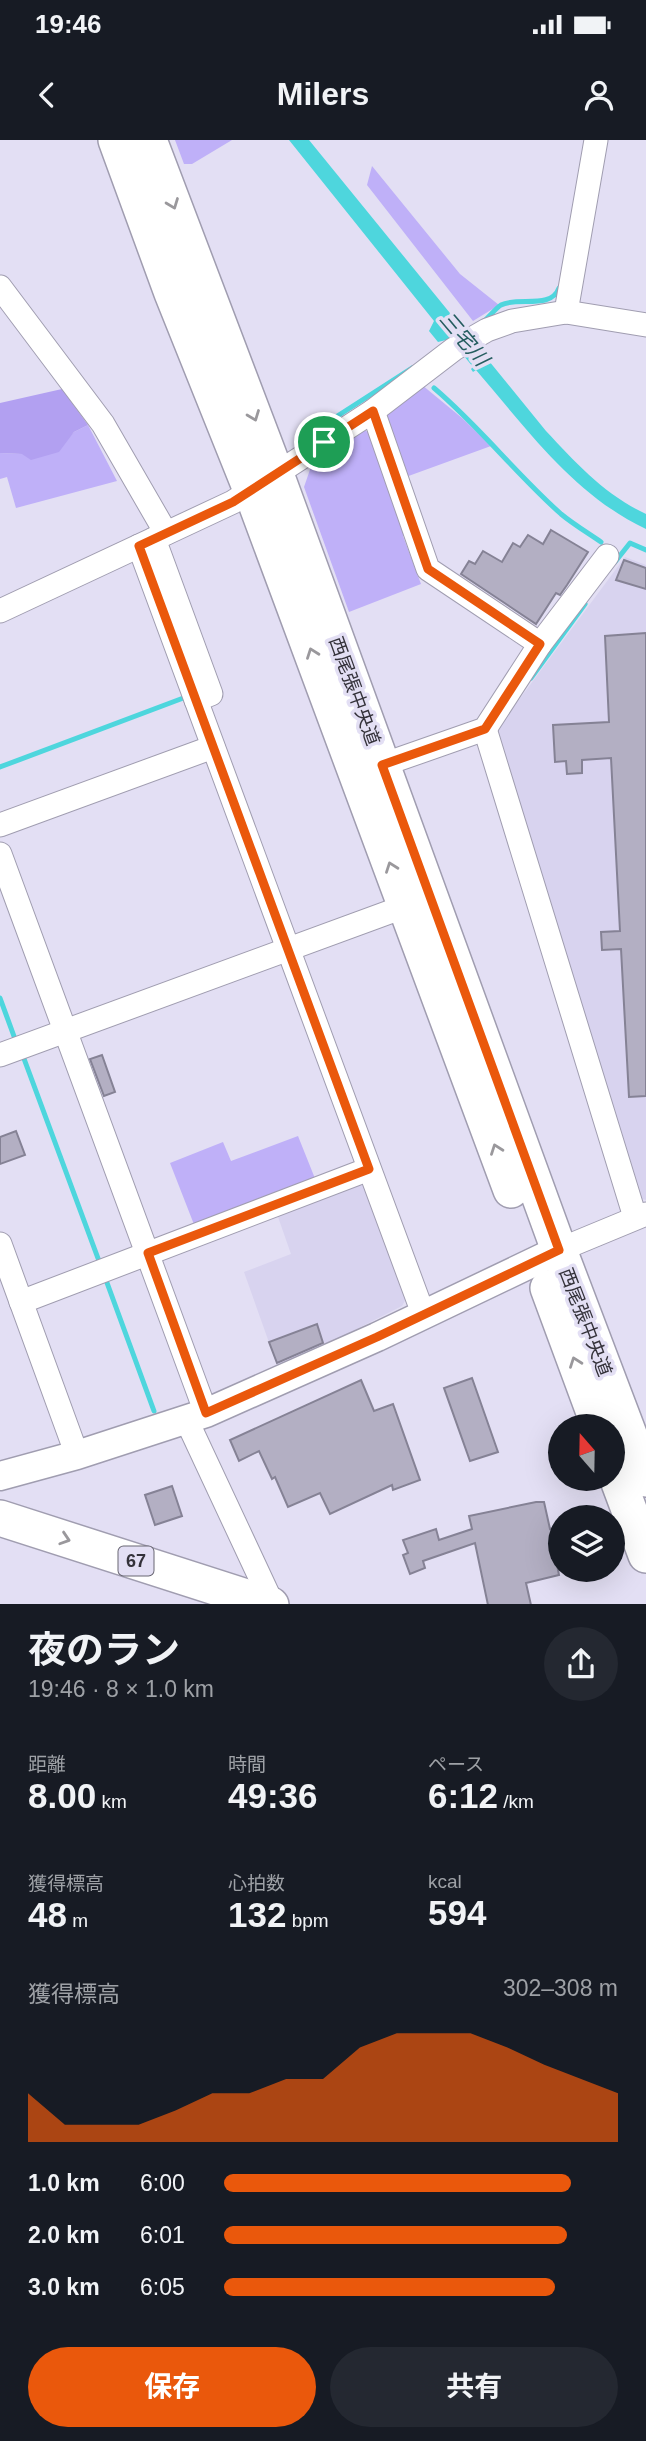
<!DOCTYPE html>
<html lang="ja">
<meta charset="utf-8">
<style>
:root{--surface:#171b24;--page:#242831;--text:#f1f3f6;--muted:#9ea1a6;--accent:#ea580c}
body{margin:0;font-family:Helvetica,"Noto Sans JP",sans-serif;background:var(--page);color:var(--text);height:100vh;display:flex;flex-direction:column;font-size:26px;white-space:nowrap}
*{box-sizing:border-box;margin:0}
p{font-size:23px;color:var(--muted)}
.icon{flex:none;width:38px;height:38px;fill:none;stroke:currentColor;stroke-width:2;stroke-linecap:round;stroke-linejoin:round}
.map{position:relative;height:1464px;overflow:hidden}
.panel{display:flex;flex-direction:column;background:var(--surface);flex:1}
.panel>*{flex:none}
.needle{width:46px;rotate:340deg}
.fabs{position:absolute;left:548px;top:1274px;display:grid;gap:14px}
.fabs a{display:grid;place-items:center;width:77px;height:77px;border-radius:50%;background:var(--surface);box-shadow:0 7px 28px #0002;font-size:35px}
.pin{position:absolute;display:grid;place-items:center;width:60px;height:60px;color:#fff;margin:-30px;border:4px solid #fff;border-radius:50%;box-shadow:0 2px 7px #0007}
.round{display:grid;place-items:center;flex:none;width:74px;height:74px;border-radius:37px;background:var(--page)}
.head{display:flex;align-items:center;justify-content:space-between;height:119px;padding:0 28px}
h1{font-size:38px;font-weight:700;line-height:52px}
.figures{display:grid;grid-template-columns:repeat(3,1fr);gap:10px;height:119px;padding:7px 28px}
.figures div{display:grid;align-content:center}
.figures b{font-size:35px;font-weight:700}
.figures small{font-size:19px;font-weight:400}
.figures p{font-size:19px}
.chart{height:196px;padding:14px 28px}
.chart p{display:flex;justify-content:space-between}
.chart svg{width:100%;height:126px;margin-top:7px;fill:var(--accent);opacity:.7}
.button{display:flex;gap:14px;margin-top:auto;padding:14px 28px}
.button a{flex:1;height:80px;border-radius:42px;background:var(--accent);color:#fff;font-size:28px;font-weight:700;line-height:80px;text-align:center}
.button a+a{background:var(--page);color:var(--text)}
ul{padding:0 28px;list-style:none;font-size:23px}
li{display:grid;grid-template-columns:112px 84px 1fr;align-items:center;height:52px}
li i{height:18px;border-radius:9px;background:var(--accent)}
.status{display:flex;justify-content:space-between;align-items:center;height:49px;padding:0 35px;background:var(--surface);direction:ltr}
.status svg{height:19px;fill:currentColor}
header{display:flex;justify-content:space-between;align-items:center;height:91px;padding:0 28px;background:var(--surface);font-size:32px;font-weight:700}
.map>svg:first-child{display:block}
.built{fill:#d8d3ef}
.green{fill:#bfb0f8}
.forest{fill:#b2a0f1}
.water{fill:#4ed6dd}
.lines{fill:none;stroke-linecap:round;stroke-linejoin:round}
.stream{stroke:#4ed6dd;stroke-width:5}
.building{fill:#b3afc3;stroke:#858295;stroke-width:2}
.minor-casing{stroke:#a09db0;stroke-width:25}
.tertiary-casing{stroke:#a09db0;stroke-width:31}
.primary-casing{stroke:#a09db0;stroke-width:38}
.minor{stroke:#fff;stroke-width:23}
.tertiary{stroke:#fff;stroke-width:28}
.primary{stroke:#fff;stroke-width:35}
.oneway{stroke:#9a989c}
.route-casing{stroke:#fff;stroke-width:14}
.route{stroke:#ea580c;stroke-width:9}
.labels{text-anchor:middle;stroke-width:7;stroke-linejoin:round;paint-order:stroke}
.shield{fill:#e3dff4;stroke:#686672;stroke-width:2}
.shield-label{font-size:18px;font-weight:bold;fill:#34323a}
.street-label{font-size:19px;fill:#34323a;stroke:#e3dff4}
.water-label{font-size:21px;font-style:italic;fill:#255d60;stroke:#e3dff4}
</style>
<div class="status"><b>19:46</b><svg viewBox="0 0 49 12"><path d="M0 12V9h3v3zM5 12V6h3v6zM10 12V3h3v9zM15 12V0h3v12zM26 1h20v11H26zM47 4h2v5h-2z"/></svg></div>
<header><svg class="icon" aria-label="back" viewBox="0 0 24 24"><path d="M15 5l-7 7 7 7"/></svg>Milers<svg class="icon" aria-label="person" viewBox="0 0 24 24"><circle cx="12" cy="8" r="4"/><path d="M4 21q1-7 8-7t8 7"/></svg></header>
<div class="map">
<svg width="646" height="1465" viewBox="0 0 646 1465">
<rect width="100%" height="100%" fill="#e3dff4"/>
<!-- built -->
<g class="built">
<path d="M625,417L646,425V1060L642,1059L495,592Z"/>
<path d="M355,1043L367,1048L408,1155L402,1166L337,1199L277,1225L244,1132L291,1114L277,1074Z"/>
</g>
<!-- green -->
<g class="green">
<path d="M175,0H232L192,24H184Z"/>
<path d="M372,26L460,134L499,165L473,181L367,45Z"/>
<path d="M422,245L462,278L491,306L403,338L385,270Z"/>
<path d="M88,285L117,341L16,368L7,337L0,339V313L22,314L66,301L74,292Z"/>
<path d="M360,288L374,295L410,393L403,396L421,444L349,472L304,347L314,318Z"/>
<path d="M298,996L316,1041L195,1087L170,1023L223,1002L231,1021Z"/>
</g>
<!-- forest -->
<path class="forest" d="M62,249L88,285L74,292L59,312L31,320L22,314L0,313V263Z"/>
<!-- water -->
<path class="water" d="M289,0H309L546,291C576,323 605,355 646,374V389C574,355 527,289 476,230L473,232L471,229L473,227L450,199L438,202L429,191L434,181Z"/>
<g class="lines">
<!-- stream -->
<g class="stream">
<path d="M484,181C489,177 495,169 501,165C518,156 551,170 559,148"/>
<path d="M434,248C480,287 516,334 561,374C573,384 588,393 601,402"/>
<path d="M297,302L412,228"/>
<path d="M615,422L630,403L646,410"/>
<path d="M531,538L585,464"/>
<path d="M0,627L186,557"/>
<path d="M0,858L15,899"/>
<path d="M23,916L99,1121"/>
<path d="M106,1140L154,1271"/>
</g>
</g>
<!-- building -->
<g class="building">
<path d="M551,390L588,412L567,445L560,455L556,453L536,484L461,434L469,421L475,424L483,411L502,422L513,403L520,407L528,395L543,404Z"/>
<path d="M624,420L646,428V449L616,440Z"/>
<path d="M646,493V956L629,957L621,809L602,810L601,792L620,791L611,618L582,620V633L567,634L566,621L555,622L553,585L609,582L605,496Z"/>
<path d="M102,915L115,952L104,956L90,919Z"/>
<path d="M16,991L25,1015L0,1024V997Z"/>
<path d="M317,1184L323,1203L277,1223L269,1202Z"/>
<path d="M472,1238L498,1312L470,1321L444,1248Z"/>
<path d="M361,1240L374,1271L393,1264L420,1340L393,1350L392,1345L330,1374L320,1353L288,1367L275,1337L272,1339L259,1311L239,1321L230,1300Z"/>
<path d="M172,1346L182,1376L155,1385L145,1355Z"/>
<path d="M536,1362H544L550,1389L560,1387V1408L554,1409L559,1435L526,1443L531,1465H488L475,1403L423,1421L425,1428L410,1434L403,1415L408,1413L403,1400L436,1389L439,1400L472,1389L469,1376Z"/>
</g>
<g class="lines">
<!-- minor casing -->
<g class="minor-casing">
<g id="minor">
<path d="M0,147L103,284L166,393"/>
<path d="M566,172L596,0"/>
<path d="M373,271L428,429L540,504"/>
<path d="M154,399L211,554L196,560"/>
<path d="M139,406L424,1176"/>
<path d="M0,471L233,362L373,271L454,209L487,190L512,181L566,172L646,185"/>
<path d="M485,589L635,1077"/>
<path d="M382,625L485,589L540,504L607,416"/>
<path d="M0,685L213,607"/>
<path d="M0,714L206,1273"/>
<path d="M0,915L406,766"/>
<path d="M0,1104L77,1315"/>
<path d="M559,1110L646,1074"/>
<path d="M21,1162L369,1029"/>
<path d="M187,1281L273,1465"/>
</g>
</g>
<!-- tertiary casing -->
<g class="tertiary-casing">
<path id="tertiary" d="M0,1336L77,1315L206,1273L377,1197L559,1110"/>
</g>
<!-- primary casing -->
<g class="primary-casing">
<g id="primary">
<path d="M116,0L172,153L251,350L511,1050"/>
<path d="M149,0L276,334L559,1110L646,1339"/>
<path d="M548,1148L599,1286"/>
<path d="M612,1324L646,1415"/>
<path d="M0,1378L271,1465"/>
</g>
</g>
<!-- minor -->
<use href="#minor" class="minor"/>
<!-- tertiary -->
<use href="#tertiary" class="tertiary"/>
<!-- primary -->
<use href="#primary" class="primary"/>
</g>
<!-- one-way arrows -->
<defs><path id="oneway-chevron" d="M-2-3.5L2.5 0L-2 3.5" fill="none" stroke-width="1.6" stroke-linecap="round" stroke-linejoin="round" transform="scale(1.75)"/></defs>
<g class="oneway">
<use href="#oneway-chevron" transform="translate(173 64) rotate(69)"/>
<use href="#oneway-chevron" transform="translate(254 276) rotate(69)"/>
<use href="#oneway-chevron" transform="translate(312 513) rotate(-110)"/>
<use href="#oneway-chevron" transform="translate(391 727) rotate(-110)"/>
<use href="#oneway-chevron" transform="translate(496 1009) rotate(-110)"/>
<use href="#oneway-chevron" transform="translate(575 1222) rotate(-110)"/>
<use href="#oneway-chevron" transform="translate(65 1399) rotate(18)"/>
</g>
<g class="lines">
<!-- route casing -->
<g class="route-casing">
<path id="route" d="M373,271L428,429L540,504L485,589L382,625L559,1110L377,1197L206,1273L148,1113L369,1029L139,406L233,362Z"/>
</g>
<!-- route -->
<use href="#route" class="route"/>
</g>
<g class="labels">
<!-- shield labels -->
<rect class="shield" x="118.5" y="1406.5" width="35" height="29" rx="5"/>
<g class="shield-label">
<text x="136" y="1427">67</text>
</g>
<!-- street labels -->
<g class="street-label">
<text transform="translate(355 551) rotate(70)" y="7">西尾張中央道</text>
<text transform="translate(586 1182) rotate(69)" y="7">西尾張中央道</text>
</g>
<!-- water labels -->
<g class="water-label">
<text transform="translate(464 199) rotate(50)" y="7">三宅川</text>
</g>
</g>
</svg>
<div class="fabs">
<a><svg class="needle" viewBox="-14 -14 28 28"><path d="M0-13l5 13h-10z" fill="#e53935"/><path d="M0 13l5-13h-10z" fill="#9ea1a6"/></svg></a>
<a><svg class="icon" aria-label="layers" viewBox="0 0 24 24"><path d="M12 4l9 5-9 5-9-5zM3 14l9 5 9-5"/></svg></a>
</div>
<div class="pin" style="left:324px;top:302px;background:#1e9e55"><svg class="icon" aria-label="arrive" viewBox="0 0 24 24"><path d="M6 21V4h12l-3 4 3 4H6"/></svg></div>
</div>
<section class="panel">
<div class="head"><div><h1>夜のラン</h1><p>19:46 · 8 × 1.0 km</p></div><a class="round"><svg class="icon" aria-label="share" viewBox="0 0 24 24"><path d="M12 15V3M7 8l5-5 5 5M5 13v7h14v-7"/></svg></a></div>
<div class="figures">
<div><p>距離</p><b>8.00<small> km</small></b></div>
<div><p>時間</p><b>49:36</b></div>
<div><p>ペース</p><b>6:12<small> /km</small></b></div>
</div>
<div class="figures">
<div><p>獲得標高</p><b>48<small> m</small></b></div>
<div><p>心拍数</p><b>132<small> bpm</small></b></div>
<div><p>kcal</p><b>594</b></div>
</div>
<div class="chart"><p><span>獲得標高</span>302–308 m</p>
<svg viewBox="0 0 160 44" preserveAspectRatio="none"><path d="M0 44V27L10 38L20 38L30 38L40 33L50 27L60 27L70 22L80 22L90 11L100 6L110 6L120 6L130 11L140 17L150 22L160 27V44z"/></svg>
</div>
<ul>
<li><b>1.0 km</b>6:00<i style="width:88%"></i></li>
<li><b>2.0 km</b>6:01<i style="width:87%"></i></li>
<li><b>3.0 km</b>6:05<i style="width:84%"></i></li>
</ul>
<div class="button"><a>保存</a><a>共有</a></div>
</section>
